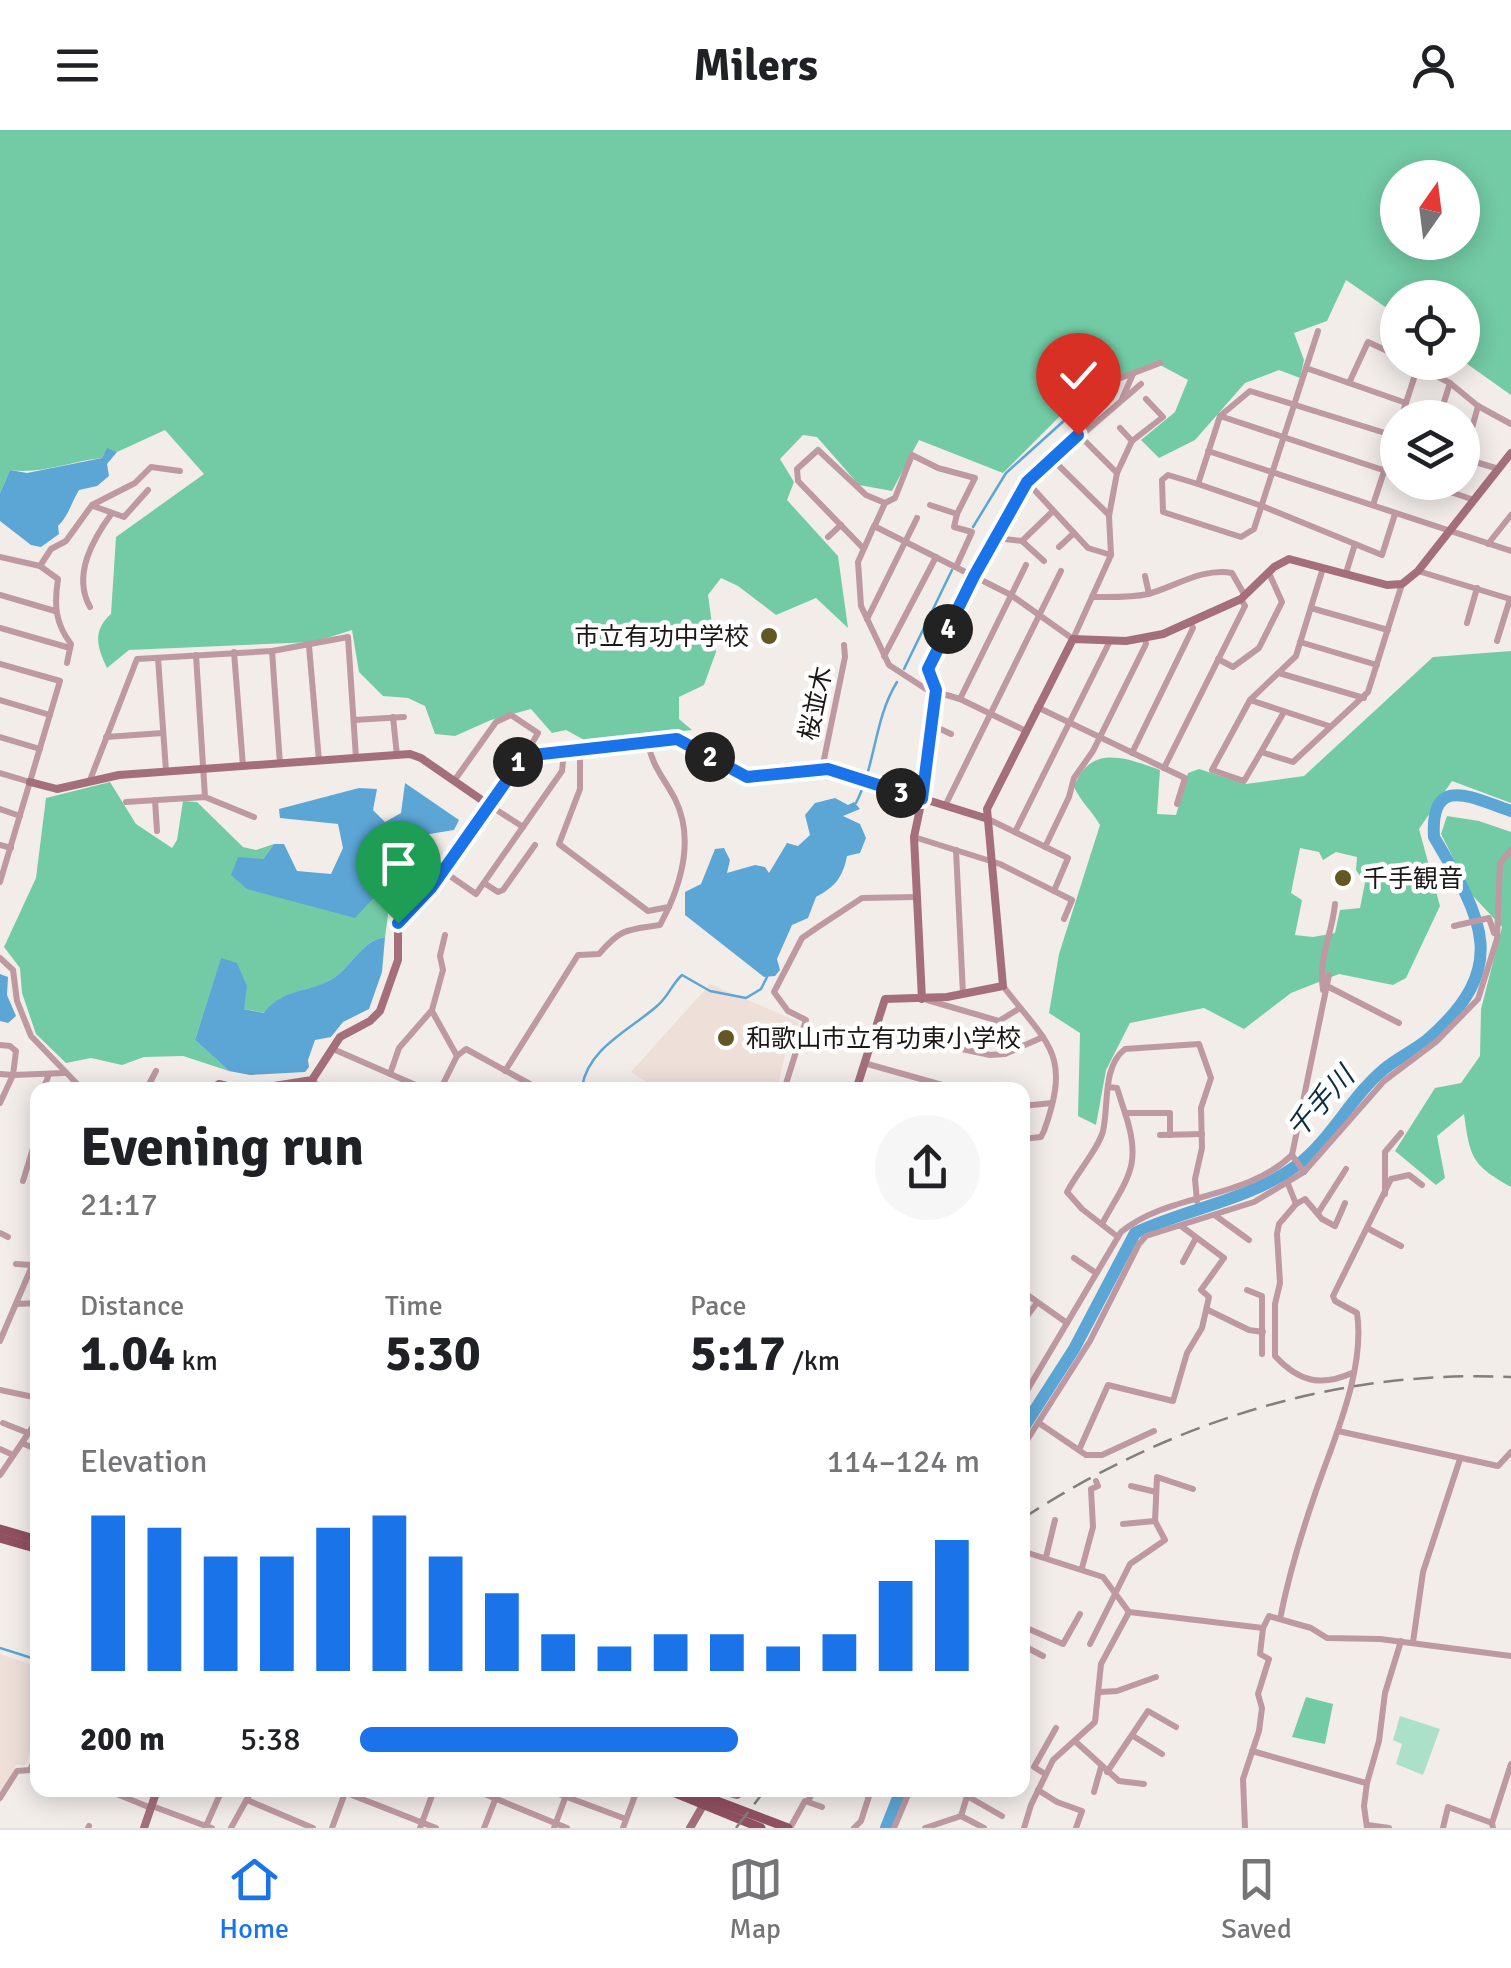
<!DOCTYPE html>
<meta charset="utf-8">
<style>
:root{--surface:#fff;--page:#f6f6f6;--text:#202124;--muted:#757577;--line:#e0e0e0;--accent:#1a73e8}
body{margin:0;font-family:Signika,"Noto Sans JP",sans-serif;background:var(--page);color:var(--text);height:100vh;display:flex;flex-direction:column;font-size:38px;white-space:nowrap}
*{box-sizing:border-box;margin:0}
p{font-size:32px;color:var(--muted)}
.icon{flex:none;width:55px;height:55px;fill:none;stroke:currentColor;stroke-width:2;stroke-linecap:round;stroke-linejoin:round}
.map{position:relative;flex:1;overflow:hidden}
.panel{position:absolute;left:30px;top:952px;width:1000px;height:715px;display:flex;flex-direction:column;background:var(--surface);border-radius:20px;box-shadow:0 5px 25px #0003}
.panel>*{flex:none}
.needle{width:65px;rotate:14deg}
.tools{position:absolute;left:1380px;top:30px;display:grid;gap:20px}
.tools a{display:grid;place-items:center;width:100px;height:100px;border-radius:50%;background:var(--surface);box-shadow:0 5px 25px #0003;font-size:50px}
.pin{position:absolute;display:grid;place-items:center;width:85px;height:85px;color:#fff;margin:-102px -42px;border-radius:50% 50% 50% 0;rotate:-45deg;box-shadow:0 0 10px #0007}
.pin .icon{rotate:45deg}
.km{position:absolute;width:50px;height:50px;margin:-25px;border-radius:50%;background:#222;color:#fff;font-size:28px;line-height:50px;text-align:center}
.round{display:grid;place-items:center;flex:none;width:105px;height:105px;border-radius:52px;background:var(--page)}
.summary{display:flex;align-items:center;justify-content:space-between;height:170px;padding:0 50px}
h1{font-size:55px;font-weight:700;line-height:75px}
.figures{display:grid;grid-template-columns:repeat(3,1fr);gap:15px;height:170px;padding:10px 50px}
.figures div{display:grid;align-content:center}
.figures b{font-size:50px;font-weight:700}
.figures small{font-size:28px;font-weight:400}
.figures p{font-size:28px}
.chart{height:280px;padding:20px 50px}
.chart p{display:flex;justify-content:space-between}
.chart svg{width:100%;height:180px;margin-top:10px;stroke:var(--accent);stroke-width:6}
ul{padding:0 50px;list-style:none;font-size:32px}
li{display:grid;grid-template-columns:160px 120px 1fr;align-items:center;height:75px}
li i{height:25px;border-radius:12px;background:var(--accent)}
header{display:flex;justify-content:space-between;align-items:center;height:130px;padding:0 50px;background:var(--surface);font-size:45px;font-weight:700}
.menu{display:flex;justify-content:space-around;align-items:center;height:140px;border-top:2px solid var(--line);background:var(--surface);font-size:28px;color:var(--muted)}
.menu a{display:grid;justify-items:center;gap:5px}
.menu .current{color:var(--accent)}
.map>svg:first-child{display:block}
.built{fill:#eedfd9}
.green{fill:#abe1c8}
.forest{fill:#73cba5;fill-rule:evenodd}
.water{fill:#5ca6d6}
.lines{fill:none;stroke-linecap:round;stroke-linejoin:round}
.stream{stroke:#5ca6d6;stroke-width:2.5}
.river{stroke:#5ca6d6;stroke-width:12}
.street{stroke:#be99a1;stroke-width:6}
.secondary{stroke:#a46f7b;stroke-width:8}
.primary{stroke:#905161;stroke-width:9}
.rail{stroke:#847f7d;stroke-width:2.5;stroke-dasharray:20 10;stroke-linecap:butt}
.route-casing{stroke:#fff;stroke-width:20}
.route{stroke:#1a73e8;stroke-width:12}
.poi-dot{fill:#615824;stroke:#fff;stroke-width:4}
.labels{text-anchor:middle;stroke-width:9;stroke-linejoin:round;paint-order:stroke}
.poi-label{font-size:25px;fill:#1a1716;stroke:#fff;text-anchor:start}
.street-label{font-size:25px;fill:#1a1716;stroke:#fff}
.water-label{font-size:28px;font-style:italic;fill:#0b2d41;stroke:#fff}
</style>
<header><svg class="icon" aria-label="menu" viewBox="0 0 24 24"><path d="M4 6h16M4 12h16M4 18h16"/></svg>Milers<svg class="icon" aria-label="person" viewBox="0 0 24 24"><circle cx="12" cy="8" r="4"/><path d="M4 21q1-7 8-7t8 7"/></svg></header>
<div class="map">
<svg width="1511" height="1698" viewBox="0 0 1511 1698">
<rect width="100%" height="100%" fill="#f3edea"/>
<!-- built -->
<g class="built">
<path d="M710,854L799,892L785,925L777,960H659L631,942Z"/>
<path d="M0,1524L38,1537L37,1607L25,1635H16L0,1668Z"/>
</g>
<!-- green -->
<path class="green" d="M1400,1586L1440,1599L1423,1645L1396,1634L1402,1614L1393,1610Z"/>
<!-- forest -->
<g class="forest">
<path d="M0,0H1511V265L1463,231L1462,168H1398L1397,185L1346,150L1327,191L1294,203L1304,230L1300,248L1279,240L1245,253L1195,310L1159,328L1141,310L1175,282L1188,250L1160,235L1094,252L1003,343L919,310L892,361L859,355L817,307L803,305L780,329L794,352L787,370L838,426L848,498L816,468L776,485L738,456L721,448L708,465L716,522L704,555L679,567V589L692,600L586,611L566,600L552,603L531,579L491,590L455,606L435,604L425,576L408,568L383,566L359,542L352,500L314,512L129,520L107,538C97,517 92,501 111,484L116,407L204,344L165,300L117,322L107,319L102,328C72,331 39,345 10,340L0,363ZM1398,48H1462V112H1398Z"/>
<path d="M1511,521V673L1452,651L1419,699L1440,776L1406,848L1393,855L1339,844L1291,863L1244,899L1204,878L1130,893L1106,940L1096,995L1078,986L1080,903L1049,883L1059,824L1100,695C1092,681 1081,672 1074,657C1090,614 1124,627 1160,640L1157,684L1176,685L1188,643L1199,639L1246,654L1304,646L1433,527ZM1300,718L1319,722L1323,730L1336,722L1357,727L1356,740L1365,753L1360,778L1340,780L1335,803L1313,807L1295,805L1302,770L1291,763Z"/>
<path d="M110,652L136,694L172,718L177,710L183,671L197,672L243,717L256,720L274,714L263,729L232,745L394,746L382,731L417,706L435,712L430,748L416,766L399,764L390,770L385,807C362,811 353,834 335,847C312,864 282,857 265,883L244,879L221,829L195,910L229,941L183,926L144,927L122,935L91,928L66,933L36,904L22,863L20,838L4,817L36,748L46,668Z"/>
<path d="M1447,686L1479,691L1511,702V1057C1472,1035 1470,1028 1464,984L1437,1006L1445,1048L1436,1055L1395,1021L1435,958L1461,953L1480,926L1481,879L1502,797L1472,765L1441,704Z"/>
<path d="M1306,1567L1333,1574L1325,1614L1292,1607Z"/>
</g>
<!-- water -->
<g class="water">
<path d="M107,318L117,322L107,334L109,346L97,356L79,360C71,373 69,385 58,396L59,404L41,417L31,415L0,391V363L10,340L27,343L102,328Z"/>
<path d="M405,653L459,690L454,700L417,706L382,730L394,746L355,788L247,759L231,745L238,727L263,729L274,714H284L297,741L331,744L343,718L338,694L280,688L279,679L359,658L377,659L373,680L385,692L401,683Z"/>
<path d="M835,668L848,675L854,672L860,679L843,686L860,694L866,708L860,723L847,726C843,747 835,757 816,767L808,788L792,795L777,829L780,840L775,846L764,847L685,785V762L701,754L715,719L724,718L730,730L727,743L755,735L765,737L769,743L787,713L798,716L810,705L805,685L815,673Z"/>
<path d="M385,807L382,842L369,879L343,892L331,907L315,910L308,930L309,937L305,942L250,945L229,941L195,910L221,828L237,833L247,856L244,879L264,883C284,856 311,864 335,847C353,834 362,811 385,807Z"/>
<path d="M0,844L8,847L7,865L16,886L8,893L0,891Z"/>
</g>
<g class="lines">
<!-- stream -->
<g class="stream">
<path d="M973,397L1006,343L1097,261"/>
<path d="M904,539L952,440"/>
<path d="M856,673C876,634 874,589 897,552"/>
<path d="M582,957C588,918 630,900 657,876C668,867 672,854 682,845L710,861L746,868L761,859L767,847"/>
<path d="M302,960L306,955"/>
<path d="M0,1518L38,1530"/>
</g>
<!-- river -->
<g class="river">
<path d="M1022,1300L1074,1219L1135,1103C1188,1078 1247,1071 1296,1036C1331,1010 1350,968 1383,940C1396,929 1413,921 1427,910C1511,837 1483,790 1434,707C1430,642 1474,669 1511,681"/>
<path d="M886,1698L901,1660"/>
</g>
<!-- street -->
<g class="street">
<path d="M1398,226L1368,212L1349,253L1306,238L1254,399L1241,407L1163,382L1162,350L1168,345L1198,354L1220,286L1250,261L1398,307"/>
<path d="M1410,232L1450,253L1478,276L1511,294"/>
<path d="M1306,238L1318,201"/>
<path d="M1349,253L1406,273"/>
<path d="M1105,254L1160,233"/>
<path d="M1122,269L1133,244"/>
<path d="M1220,286L1398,345"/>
<path d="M1401,288L1418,236"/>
<path d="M1439,288L1450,253"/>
<path d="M1079,305L1117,343"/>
<path d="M1132,311L1163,287L1146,269"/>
<path d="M1208,321L1511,421"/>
<path d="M1051,328L1109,385"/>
<path d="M1462,328L1499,339"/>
<path d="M1464,328L1478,276"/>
<path d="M1027,352L1088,418L1111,425"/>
<path d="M1421,352L1474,370"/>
<path d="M1198,354L1262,376L1382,425L1395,384"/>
<path d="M885,373L895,368L912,325L938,338L975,348L957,384L954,397L972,402L956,437"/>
<path d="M930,375L957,384"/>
<path d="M1373,375L1398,299"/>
<path d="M93,376L124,387L148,360"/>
<path d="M828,407L841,395"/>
<path d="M995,408L1022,411L1044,431"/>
<path d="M1022,411L1053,381"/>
<path d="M1488,414L1511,385"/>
<path d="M1059,417L1074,403"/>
<path d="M863,418L798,351L797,339L818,320L866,365L885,373L875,395"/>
<path d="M0,427L40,436L58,449C54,475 55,493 71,514L67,533"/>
<path d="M40,436L51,419L66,411L92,375L135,353L151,337L180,341"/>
<path d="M1323,438L1296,526L1250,570L1212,640L1244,651L1261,622L1293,632L1368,562L1402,454"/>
<path d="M1418,441L1510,469"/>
<path d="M1346,443L1355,414"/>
<path d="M1145,446L1149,464"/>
<path d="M0,465L55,481"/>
<path d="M1092,467C1111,467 1130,468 1148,464C1174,457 1204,437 1232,443L1245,466"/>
<path d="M90,477C72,445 93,409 112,383"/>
<path d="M1311,478L1388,500"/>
<path d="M867,489L917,388"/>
<path d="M1467,493L1477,458"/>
<path d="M0,498L70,518"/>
<path d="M1497,511L1510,469"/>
<path d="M1300,512L1377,535"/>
<path d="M309,516L319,631"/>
<path d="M272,521L280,634"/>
<path d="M234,522L243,636"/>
<path d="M196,525L205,667"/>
<path d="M884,526L936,427"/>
<path d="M158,528L166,641"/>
<path d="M1218,529L1233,537L1259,518L1282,472L1269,443"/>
<path d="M0,534L60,551L0,752"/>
<path d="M1279,543L1364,568"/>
<path d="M960,569L1026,435"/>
<path d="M0,570L50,585"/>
<path d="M1250,570L1329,596"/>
<path d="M1037,577L1185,648L1177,674"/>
<path d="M393,587L397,626"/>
<path d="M354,590L404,587"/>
<path d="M932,595L951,604"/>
<path d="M1026,601L960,569L926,559L889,535L861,476L858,432L874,396L1011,465L1073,509L1111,425L1109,386L1117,343L1132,311L1120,298"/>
<path d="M0,607L40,619"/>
<path d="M106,607L163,603"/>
<path d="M580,620V659L559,714L648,781L669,777C684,743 692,703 675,669C664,648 651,635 648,611"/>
<path d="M1261,622L1284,582"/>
<path d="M1132,623L1193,498L1191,493"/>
<path d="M1164,638L1245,476L1241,469"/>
<path d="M822,639L845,527L844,515"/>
<path d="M0,643L30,652"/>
<path d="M90,650L137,529L272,521L348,507L356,628"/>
<path d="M454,651L496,592L511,585L538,603L524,627"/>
<path d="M922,669L936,560L928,539L974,446L1027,352L1141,254"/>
<path d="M155,670L157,701"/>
<path d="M126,672L205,667L254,687"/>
<path d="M489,675L523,697"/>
<path d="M945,676L1061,441"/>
<path d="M0,679L20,686"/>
<path d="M986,688L1068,728L1054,761"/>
<path d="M1015,702L1110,511"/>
<path d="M914,707L1000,734L1072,770L1064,789"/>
<path d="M0,715L11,718"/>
<path d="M1045,717L1069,667L1074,648L1093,621L1146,514L1145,509"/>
<path d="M956,720L963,864"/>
<path d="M443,741L476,764L562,641L564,622"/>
<path d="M484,753L498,762L503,760L535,715"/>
<path d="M1454,796L1489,788L1494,803"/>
<path d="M0,828L13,840L17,871L31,906L83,960"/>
<path d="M1003,856C1048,915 1072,923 1044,1001L1041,1007L1022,1009"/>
<path d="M1327,856L1399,893"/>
<path d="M1323,860C1318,826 1332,806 1335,774"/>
<path d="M927,870L999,891L1020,878"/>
<path d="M432,881L457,926"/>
<path d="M873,900L990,925L1005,924L1043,907"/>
<path d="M838,901L870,911"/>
<path d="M0,915L10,916L16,921L13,945L0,944"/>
<path d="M333,919L427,960"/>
<path d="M864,933L960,960"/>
<path d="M505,941L578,825L599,824C622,797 628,800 660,795L669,777"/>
<path d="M390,944L399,918L432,880L443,840L440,826L445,805"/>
<path d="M312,950L323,960"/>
<path d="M1108,957L1117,958L1125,983"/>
<path d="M43,960L49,944"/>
<path d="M146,960L156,941"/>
<path d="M440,960L457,926L466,919L541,960"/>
<path d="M784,960L806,890L788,881L774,862L802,808L818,797L862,768L916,767"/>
<path d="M0,973L13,945L65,943"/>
<path d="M1022,976L1052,973"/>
<path d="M37,977L38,976"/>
<path d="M1160,1005L1202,1004"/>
<path d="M1304,1042L1292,1025L1329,845"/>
<path d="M23,1051L33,1018L38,1019"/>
<path d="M1288,1054L1296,1074L1305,1069L1322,1089L1335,1096L1345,1073"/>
<path d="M1385,1064V1022L1401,1003"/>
<path d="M34,1066L38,1067"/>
<path d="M1296,1074L1279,1094L1277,1104L1280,1153L1275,1174V1226C1299,1252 1321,1257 1352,1243"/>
<path d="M1318,1083L1346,1039"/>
<path d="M1216,1086L1249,1110"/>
<path d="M1102,1094C1127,1048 1143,1036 1125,983H1170V1005"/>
<path d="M1367,1098L1401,1116"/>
<path d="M0,1103L8,1107"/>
<path d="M1118,1107L1082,1079L1067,1062C1076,1044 1099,1018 1103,1001C1109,975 1102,937 1125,919L1199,914L1211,948L1201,978L1202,1018L1195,1049L1197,1071"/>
<path d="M1074,1128L1096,1143"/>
<path d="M1183,1132L1196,1108"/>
<path d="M16,1134L32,1135"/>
<path d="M1247,1160L1262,1166V1224"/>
<path d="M1026,1164L1067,1193"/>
<path d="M16,1174L38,1173"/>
<path d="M1208,1180L1249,1200L1263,1202"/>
<path d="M1022,1193L1036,1174"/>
<path d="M0,1211L38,1122"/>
<path d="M0,1260L38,1268"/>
<path d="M1022,1269L1121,1102C1170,1062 1244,1071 1292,1025"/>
<path d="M3,1293L28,1303"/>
<path d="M1039,1293L1086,1325H1102L1154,1301"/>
<path d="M1338,1301L1498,1336L1511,1322"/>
<path d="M22,1313L38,1320"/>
<path d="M1022,1318L1090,1211L1139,1114L1146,1106L1254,1072L1304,1042L1384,951L1437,911L1478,869L1497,809L1500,733L1511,720"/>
<path d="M0,1319L13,1325"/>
<path d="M1079,1320L1108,1255L1173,1271L1187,1223L1202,1198L1209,1167L1201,1160L1224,1128L1181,1096"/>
<path d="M0,1345L38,1289"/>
<path d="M1131,1356L1156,1362"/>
<path d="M1123,1394L1155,1391"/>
<path d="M1022,1421L1103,1447L1129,1482L1263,1498"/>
<path d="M1046,1427L1055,1390"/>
<path d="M1082,1438L1093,1397L1091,1359L1098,1356L1096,1351"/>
<path d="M1280,1489C1288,1448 1300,1408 1313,1370C1331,1315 1366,1242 1357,1183L1335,1171L1333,1166L1391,1049L1409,1045L1422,1055"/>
<path d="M1022,1496L1063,1514L1080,1484"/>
<path d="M1413,1512L1423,1442L1460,1329"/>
<path d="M1090,1514L1130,1434L1165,1410L1155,1391L1157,1347L1193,1359"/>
<path d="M1022,1515L1043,1526"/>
<path d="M1100,1562L1117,1561L1156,1547"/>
<path d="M1133,1606L1162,1624"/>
<path d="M1076,1612L1119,1651L1144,1654"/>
<path d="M1252,1621L1366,1653"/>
<path d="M1107,1642L1148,1581L1176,1597"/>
<path d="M1045,1644L1034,1637L1056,1598"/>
<path d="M107,1660L151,1678"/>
<path d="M339,1660L436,1698"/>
<path d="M475,1660L567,1698"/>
<path d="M548,1660L626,1689"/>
<path d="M1038,1660L1057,1672L1082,1681L1076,1698"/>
<path d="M1094,1662L1101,1637"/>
<path d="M967,1666L1002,1686"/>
<path d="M0,1668L17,1641L30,1640L38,1623"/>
<path d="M247,1670L313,1698"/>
<path d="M808,1671L814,1660"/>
<path d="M152,1676L206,1696"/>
<path d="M961,1686L969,1660"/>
<path d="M1368,1695L1389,1698"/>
<path d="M88,1698L89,1696"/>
<path d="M212,1698L206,1696L222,1660"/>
<path d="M231,1698L252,1660"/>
<path d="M332,1698L345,1663"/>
<path d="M420,1698L434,1660"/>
<path d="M484,1698L499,1660"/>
<path d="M554,1698L568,1660"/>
<path d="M623,1698L637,1660"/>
<path d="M790,1698L805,1671L822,1677"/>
<path d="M854,1698L861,1691L871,1660"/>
<path d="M894,1698L910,1660"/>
<path d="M925,1698L961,1686L984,1698"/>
<path d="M1024,1698L1031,1675L1053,1630L1095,1592L1101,1534L1129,1482"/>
<path d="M1245,1698L1243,1649L1259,1601L1262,1578L1258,1564L1269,1529L1260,1524L1263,1498L1269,1486L1311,1498L1327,1508L1380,1509L1511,1526"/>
<path d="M1367,1698L1364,1676L1367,1653L1379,1611L1385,1563L1401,1511"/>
<path d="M1443,1698L1448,1677L1492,1693"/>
<path d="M1493,1698L1492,1693L1511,1634"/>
</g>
<!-- secondary -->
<g class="secondary">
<path d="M30,652L57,659L119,645L410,624L421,628L489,675"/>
<path d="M922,869L914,707L922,669"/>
<path d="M211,960L219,954L243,960"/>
<path d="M248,960L312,950L340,907L370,891L380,881L398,830V793L431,758L524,627L677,609L747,647L828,639L985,688"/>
<path d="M856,960L885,869L947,867L1003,856L987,679L1073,509L1126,511L1163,504L1241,469L1274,437L1289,429L1387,455L1402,454L1418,441L1511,323"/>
<path d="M719,1660L737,1665L744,1660"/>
<path d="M144,1698L157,1660"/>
<path d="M690,1698L712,1660"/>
</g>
<!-- primary -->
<g class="primary">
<path d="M0,1399L38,1410"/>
<path d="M0,1408L38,1419"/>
<path d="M668,1660L761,1698"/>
<path d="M688,1660L788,1698"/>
</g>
<!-- rail -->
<g class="rail">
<path d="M1022,1389C1168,1293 1336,1239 1511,1247"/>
<path d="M736,1698L765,1660"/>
</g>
</g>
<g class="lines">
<!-- route casing -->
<g class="route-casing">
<path id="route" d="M398,793L431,758L524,626L677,609L747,647L828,639L922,669L936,560L928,539L974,446L1027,352L1078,305"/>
</g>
<!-- route -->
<use href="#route" class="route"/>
</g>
<!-- markers -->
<g class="poi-dot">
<circle cx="769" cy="506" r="10"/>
<circle cx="1343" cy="748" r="10"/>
<circle cx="726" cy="908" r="10"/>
</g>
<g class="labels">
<!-- poi labels -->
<g class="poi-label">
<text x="749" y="515" text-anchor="end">市立有功中学校</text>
<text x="1363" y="757">千手観音</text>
<text x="746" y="917">和歌山市立有功東小学校</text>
</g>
<!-- street labels -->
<g class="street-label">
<text transform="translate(815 573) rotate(-78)" y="9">桜並木</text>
</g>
<!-- water labels -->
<g class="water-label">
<text transform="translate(1320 972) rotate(-48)" y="10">千手川</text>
</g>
</g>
</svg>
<div class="tools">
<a><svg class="needle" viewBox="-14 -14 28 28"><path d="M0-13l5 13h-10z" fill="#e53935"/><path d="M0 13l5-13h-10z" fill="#757577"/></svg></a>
<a><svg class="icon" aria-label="locate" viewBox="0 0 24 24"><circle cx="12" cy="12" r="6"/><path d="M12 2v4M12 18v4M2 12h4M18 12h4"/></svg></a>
<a><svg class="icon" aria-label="layers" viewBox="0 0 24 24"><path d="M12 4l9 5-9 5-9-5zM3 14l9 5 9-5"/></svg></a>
</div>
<div class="pin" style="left:398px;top:793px;background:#1e9e55"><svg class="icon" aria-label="arrive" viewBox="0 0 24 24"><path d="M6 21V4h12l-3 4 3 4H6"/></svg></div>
<div class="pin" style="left:1078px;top:305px;background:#d93025"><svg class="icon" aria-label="check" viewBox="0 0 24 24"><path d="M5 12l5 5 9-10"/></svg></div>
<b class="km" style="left:518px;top:632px">1</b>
<b class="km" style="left:710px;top:627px">2</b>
<b class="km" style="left:901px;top:663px">3</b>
<b class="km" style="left:948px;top:499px">4</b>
<section class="panel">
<div class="summary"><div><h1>Evening run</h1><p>21:17</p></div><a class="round"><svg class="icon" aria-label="share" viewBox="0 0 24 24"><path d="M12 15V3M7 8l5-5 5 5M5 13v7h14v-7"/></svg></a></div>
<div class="figures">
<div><p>Distance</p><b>1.04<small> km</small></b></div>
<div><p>Time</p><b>5:30</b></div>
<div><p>Pace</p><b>5:17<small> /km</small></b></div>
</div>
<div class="chart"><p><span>Elevation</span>114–124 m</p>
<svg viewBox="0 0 160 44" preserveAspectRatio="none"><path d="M5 44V6M15 44V9M25 44V16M35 44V16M45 44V9M55 44V6M65 44V16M75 44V25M85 44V35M95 44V38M105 44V35M115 44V35M125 44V38M135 44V35M145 44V22M155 44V12"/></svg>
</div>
<ul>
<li><b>200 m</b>5:38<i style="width:61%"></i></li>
</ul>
</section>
</div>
<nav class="menu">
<a class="current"><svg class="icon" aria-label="home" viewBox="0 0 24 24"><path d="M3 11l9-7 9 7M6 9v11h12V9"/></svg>Home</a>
<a><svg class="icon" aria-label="map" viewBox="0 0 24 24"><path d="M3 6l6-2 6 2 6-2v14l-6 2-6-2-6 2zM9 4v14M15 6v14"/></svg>Map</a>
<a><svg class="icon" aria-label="saved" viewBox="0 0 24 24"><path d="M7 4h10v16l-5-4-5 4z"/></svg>Saved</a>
</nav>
